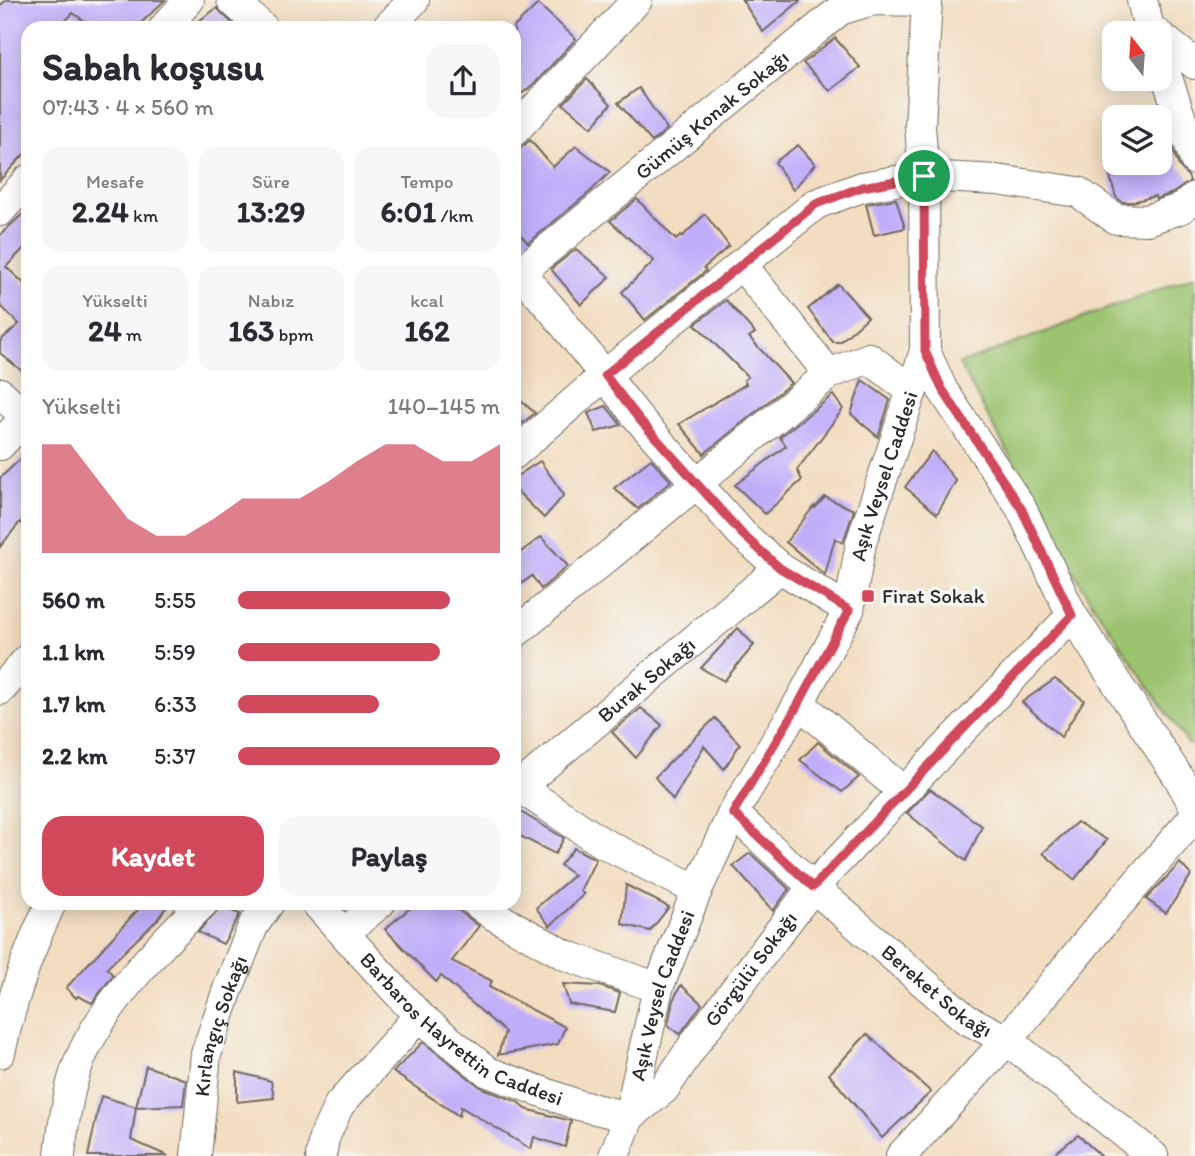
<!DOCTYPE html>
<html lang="tr">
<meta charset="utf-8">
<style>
:root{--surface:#fff;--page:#f7f7f7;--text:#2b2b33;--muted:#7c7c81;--accent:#d1495b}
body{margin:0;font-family:Itim,sans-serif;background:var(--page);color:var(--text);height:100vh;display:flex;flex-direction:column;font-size:26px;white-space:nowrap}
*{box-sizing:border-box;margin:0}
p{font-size:23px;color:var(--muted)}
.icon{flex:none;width:38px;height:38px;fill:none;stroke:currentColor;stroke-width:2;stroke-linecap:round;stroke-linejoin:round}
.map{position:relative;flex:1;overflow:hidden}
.side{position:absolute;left:21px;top:21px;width:500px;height:889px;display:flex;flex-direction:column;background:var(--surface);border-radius:21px;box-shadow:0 4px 18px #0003}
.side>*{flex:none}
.needle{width:46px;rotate:343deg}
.tools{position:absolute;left:1102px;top:21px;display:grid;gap:14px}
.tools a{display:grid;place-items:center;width:70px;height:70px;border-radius:14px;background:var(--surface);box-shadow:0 4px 18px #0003;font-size:35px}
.pin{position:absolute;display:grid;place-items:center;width:60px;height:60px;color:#fff;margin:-30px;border:4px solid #fff;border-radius:50%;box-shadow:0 2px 7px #0007}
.round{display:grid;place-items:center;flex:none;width:74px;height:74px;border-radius:21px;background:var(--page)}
.overview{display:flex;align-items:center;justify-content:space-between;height:119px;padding:0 21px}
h1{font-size:38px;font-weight:700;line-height:52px}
.stats{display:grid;grid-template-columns:repeat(3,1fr);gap:10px;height:119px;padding:7px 21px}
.stats div{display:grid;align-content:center;border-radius:18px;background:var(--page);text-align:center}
.stats b{font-size:30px;font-weight:700}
.stats small{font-size:19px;font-weight:400}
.stats p{font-size:19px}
.chart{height:196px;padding:14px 21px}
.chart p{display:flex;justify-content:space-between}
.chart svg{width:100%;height:126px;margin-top:7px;fill:var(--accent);opacity:.7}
.button{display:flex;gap:14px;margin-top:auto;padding:14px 21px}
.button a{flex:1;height:80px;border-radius:21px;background:var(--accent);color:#fff;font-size:28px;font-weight:700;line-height:80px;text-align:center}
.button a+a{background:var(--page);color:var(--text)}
ul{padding:0 21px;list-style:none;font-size:23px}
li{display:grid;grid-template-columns:112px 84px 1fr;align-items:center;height:52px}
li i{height:18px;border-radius:9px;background:var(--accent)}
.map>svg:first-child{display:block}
.green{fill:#9cc36e;stroke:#64774c;stroke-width:2}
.building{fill:#c1aefa}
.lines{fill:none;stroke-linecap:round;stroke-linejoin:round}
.minor-casing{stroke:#71695f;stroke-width:32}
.minor{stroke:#fff;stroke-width:30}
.route-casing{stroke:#fff;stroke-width:14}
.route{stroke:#d1495b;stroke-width:9}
.poi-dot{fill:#d1495b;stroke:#f6f6f2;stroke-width:2.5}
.labels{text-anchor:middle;stroke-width:7;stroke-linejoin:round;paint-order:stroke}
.street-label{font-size:21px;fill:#2b2b2b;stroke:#f6f6f2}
.poi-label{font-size:21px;fill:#2b2b2b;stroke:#f6f6f2;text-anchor:start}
</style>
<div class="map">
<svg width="1195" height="1156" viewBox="0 0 1195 1156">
<rect width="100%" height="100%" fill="#f6f6f2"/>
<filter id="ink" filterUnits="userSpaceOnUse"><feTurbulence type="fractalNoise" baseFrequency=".0143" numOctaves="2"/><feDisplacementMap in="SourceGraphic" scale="14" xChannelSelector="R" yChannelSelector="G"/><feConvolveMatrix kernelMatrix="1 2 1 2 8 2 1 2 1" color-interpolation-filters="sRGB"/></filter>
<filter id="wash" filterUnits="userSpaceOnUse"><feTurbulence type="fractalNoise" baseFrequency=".00686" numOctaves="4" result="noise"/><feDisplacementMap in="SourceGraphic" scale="28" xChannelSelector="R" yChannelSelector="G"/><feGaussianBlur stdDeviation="1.57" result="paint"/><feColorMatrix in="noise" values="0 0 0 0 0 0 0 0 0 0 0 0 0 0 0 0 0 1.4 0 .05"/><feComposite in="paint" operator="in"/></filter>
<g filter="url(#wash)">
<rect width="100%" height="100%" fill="#f2ddc0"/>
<!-- green -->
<path class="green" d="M1195,276V746L1188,744L1088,597L959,364Z"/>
<g id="blocks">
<!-- building -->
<g class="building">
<path d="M6,0H165L136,28H94L73,13L59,28H28V150L0,180V6Z"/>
<path d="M742,0H801L763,32Z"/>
<path d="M538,4L576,39L536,82L514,100V27Z"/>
<path d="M217,8L237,28H189Z"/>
<path d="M835,38L860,67L830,91L803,63Z"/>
<path d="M587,79L611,104L592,127L563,104Z"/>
<path d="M639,88L667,129L652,142L618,103Z"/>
<path d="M530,140L553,167L576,146L610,172L591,191L528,243L514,227V154Z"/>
<path d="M798,145L815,164L793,190L775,162Z"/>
<path d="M1172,147L1179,166L1188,176L1190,181L1173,193L1156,199L1155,196L1132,202H1122L1116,197L1106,163H1160V151Z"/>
<path d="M637,199L676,240L681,235L682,237L705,214L729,246L704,268L706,271L645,320L622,292L654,261L610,221Z"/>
<path d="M896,199L905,228L874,235L866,204Z"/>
<path d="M28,209V244L6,267L28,287V376L0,353V341L19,324L0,305V235Z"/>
<path d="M576,249L610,277L581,305L551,269Z"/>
<path d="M838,284L868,317L840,342H833L808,309Z"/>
<path d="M726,300L755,333L749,337L791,383L704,454L679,424L746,384L744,380L748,377L695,324Z"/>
<path d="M862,380L890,400L878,437L851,414Z"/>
<path d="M514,395L535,413L514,430Z"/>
<path d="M833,395L843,409L797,470L802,480L765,514L735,485L786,446L780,437Z"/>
<path d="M606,406L621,425L596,432L588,413Z"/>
<path d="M932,451L956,481L937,514L905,487Z"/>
<path d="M28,452V529L20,522L0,547V478Z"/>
<path d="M651,459L671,481L638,509L614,488Z"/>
<path d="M540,461L564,495L544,518L514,488V478Z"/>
<path d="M825,497L854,510L843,543L835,538L825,575L786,542L814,506L815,508Z"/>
<path d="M541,537L568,566L541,589L532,576L514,589V557Z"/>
<path d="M738,628L754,645L724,681L701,668Z"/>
<path d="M1055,679L1084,700L1061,737L1022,702Z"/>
<path d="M641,708L662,725L636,758L612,732Z"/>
<path d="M715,718L740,744L724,769L704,746L673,800L655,777Z"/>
<path d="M818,742L859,777L842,792L800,760Z"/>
<path d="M930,789L982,826L966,861L907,813Z"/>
<path d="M514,808L564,838L555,854L514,833Z"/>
<path d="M1077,822L1107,840L1074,880L1043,853Z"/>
<path d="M574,848L596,859L580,891L584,894L550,926L536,908L574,875L560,865Z"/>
<path d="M750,853L789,889L773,911L733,866Z"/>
<path d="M1180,863L1191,875L1166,913L1146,899Z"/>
<path d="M626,885L669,907L650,931L622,924Z"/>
<path d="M144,903H169L157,920L107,968L113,975L92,1003L78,996L76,998L66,988Z"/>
<path d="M416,903H449L479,926L452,961L492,981L489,987L565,1027L558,1044L498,1055L505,1032L441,976L436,982L385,929Z"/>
<path d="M220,907L240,914L223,944L198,932Z"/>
<path d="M563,984L600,986L620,993L615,1012L569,1004Z"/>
<path d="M681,985L702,1004L680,1034L668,1025L673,1000Z"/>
<path d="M867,1034L931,1092L882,1138L829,1074Z"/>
<path d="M423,1042L482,1088L518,1102L526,1109L571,1121L565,1147L534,1137L531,1149L461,1107L459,1116L393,1072Z"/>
<path d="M146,1066L186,1080L183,1105L136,1107Z"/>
<path d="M237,1072L271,1081L274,1098L237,1102Z"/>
<path d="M101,1096L136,1107L131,1140L168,1156H88Z"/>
<path d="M1078,1135L1101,1156H1051Z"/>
</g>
</g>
</g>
<g filter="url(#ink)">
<use href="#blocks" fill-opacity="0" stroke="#71695f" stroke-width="2"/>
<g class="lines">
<!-- minor casing -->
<g class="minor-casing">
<g id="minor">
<path d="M232,0L263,28"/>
<path d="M1142,0L1149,28L1156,33"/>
<path d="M164,28L189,0"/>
<path d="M387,28L414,0"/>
<path d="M1160,36L1195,64"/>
<path d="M1160,57L1195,160"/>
<path d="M514,131L637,0"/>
<path d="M0,211L28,180"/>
<path d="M741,264L829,374"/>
<path d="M514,266L555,313L639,419L743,535L780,568L849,610"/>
<path id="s1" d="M514,277L840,10L873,0L927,1"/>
<path d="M925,351L942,389L1021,508L1072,615L1179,778L1195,807"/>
<path d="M0,393L28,418"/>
<path d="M0,445L28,415"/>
<path d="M514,454L605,375L816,204L862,187L924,176L997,180L1078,192L1116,219L1147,220L1182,208L1195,197"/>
<path d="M514,634L829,374L869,358L912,391"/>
<path d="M0,690L28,659"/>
<path d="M799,703L904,792"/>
<path d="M519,787L601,842L697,890"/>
<path id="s2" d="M514,791L780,568"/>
<path id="s3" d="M733,813L813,887L966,1019L1007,1040L1153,1156"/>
<path id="s4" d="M316,903L419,1016L488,1072L578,1105L629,1117L664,1089L697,1040L813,887L1072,615"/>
<path d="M477,903L495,916L565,955L658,988"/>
<path d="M344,933L380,903"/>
<path d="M0,1053C11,1001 28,951 51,903"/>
<path d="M60,1156C62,1131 69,1085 79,1062C101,1006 161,944 203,903"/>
<path id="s5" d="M196,1156L206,1054L228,989L253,926L269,903"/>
<path d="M321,1156L324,1138L339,1105L419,1016"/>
<path id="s6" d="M614,1156L629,1117L658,988L697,890L733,813L799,703L849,610L861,543L925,351L924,176L920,126L927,0"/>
<path d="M901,1156L1007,1040L1106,919L1195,816"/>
</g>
</g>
<!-- minor -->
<use href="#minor" class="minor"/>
</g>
</g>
<g class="lines" filter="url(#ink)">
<!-- route casing -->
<g class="route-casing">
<path id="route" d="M924,176L925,351L942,389L1021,508L1072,615L813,887L733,813L799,703L849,610L780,568L743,535L639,419L605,375L816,204L862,187Z"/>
</g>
<!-- route -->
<use href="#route" class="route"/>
</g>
<!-- markers -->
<rect class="poi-dot" x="861" y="589" width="14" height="14" rx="3.5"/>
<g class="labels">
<!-- street labels -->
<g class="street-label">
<text dy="7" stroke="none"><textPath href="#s1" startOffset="256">Gümüş Konak Sokağı</textPath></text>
<text dy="7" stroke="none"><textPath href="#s6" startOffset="737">Aşık Veysel Caddesi</textPath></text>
<text dy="7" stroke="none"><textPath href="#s2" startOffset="173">Burak Sokağı</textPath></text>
<text dy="7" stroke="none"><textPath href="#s4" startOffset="583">Görgülü Sokağı</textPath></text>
<text dy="7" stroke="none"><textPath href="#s3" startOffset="271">Bereket Sokağı</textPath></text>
<text dy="7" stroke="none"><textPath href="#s6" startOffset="168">Aşık Veysel Caddesi</textPath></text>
<text dy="7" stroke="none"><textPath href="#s4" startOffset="196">Barbaros Hayrettin Caddesi</textPath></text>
<text dy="7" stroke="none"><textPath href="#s5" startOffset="133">Kırlangıç Sokağı</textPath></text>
</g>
<!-- poi labels -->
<g class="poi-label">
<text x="882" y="603">Firat Sokak</text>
</g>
</g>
</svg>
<div class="tools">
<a><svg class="needle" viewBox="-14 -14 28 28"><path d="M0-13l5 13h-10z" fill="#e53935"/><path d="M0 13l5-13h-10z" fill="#7c7c81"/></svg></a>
<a><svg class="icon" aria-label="layers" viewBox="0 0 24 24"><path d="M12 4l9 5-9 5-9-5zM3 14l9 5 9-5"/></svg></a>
</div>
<div class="pin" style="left:924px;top:176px;background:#1e9e55"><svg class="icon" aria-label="arrive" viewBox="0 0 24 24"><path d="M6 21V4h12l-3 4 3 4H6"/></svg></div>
<section class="side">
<div class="overview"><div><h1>Sabah koşusu</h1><p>07:43 · 4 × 560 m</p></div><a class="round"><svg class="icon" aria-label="share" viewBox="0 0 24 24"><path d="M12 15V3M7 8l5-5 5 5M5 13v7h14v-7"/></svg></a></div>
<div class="stats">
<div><p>Mesafe</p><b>2.24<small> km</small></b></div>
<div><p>Süre</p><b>13:29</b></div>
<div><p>Tempo</p><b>6:01<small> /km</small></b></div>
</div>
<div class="stats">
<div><p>Yükselti</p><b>24<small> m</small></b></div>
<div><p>Nabız</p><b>163<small> bpm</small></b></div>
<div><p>kcal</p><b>162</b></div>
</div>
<div class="chart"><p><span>Yükselti</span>140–145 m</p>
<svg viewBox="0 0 160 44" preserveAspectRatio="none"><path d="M0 44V6L10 6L20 19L30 32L40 38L50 38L60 32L70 25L80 25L90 25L100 19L110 12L120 6L130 6L140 12L150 12L160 6V44z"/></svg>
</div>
<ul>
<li><b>560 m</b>5:55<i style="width:81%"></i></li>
<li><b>1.1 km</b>5:59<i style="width:77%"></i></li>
<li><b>1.7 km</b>6:33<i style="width:54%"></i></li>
<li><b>2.2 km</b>5:37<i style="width:100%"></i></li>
</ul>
<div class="button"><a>Kaydet</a><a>Paylaş</a></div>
</section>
</div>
